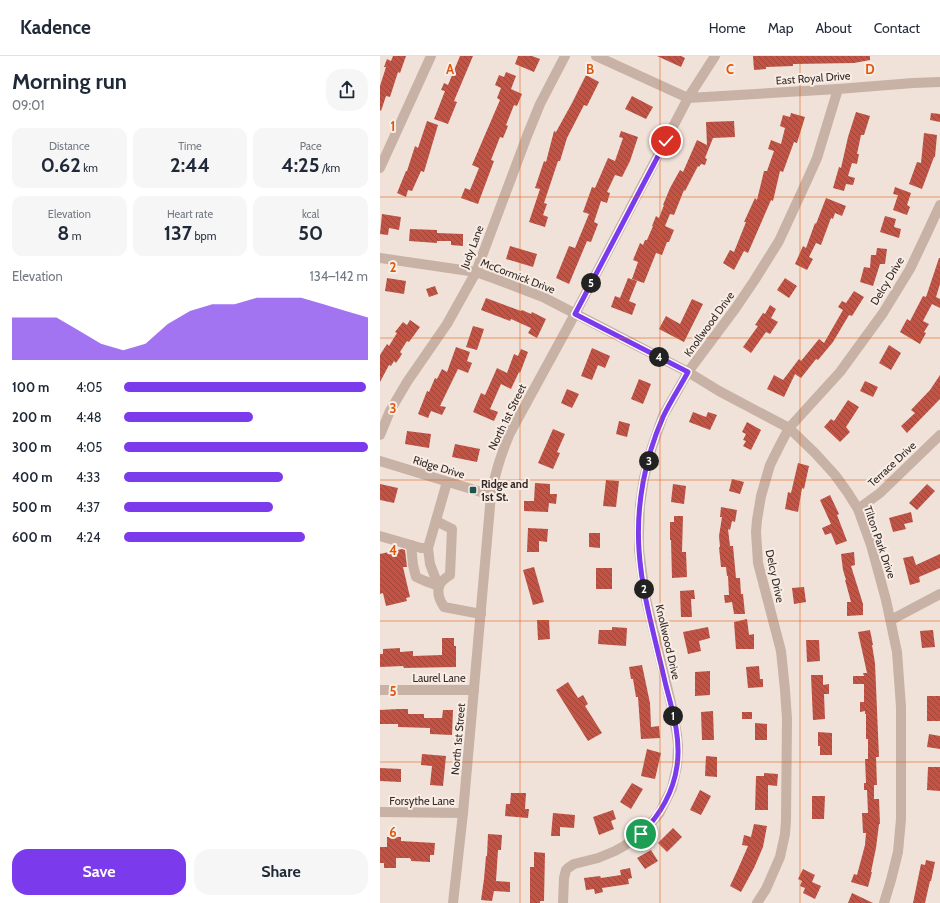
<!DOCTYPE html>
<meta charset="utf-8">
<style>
:root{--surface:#fff;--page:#f6f6f7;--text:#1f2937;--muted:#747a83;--line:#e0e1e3;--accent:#7c3aed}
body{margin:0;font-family:Cabin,sans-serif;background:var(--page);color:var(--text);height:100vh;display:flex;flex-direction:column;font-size:15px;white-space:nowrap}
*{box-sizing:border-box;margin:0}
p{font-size:13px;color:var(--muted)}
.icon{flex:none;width:22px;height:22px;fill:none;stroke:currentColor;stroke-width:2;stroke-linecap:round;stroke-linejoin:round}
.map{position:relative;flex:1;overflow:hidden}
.drawer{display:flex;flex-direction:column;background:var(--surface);width:380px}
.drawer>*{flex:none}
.pin{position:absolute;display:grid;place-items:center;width:34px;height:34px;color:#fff;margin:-17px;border:2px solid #fff;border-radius:50%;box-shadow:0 1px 4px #0007}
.km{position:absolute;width:20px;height:20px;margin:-10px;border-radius:50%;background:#222;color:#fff;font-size:11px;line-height:20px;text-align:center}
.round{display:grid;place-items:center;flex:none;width:42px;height:42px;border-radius:16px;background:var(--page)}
.headline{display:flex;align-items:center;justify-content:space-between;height:68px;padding:0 12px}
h1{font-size:22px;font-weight:700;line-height:30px}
.figures{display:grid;grid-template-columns:repeat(3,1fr);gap:6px;height:68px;padding:4px 12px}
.figures div{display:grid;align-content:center;border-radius:10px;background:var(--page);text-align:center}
.figures b{font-size:20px;font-weight:700}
.figures small{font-size:11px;font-weight:400}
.figures p{font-size:11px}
.chart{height:112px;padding:8px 12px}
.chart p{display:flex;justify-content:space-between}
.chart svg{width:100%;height:72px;margin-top:4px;fill:var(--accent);opacity:.7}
.cta{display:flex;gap:8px;margin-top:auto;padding:8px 12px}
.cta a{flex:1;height:46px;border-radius:16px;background:var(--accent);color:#fff;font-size:16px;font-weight:700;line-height:46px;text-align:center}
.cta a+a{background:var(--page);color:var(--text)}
ul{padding:0 12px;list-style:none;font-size:13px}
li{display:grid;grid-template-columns:64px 48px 1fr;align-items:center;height:30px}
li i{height:10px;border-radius:5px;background:var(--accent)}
header{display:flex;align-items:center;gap:24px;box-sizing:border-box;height:56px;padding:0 20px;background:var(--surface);border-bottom:1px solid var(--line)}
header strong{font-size:19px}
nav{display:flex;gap:22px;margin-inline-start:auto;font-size:14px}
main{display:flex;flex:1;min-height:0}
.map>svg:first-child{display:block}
.building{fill:url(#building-back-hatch)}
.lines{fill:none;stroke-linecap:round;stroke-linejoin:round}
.minor{stroke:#c8b1a5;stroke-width:10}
.route-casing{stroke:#fff;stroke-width:8}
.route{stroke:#7c3aed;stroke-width:5}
.grid{fill:none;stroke:#df570d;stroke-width:1;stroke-opacity:0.55}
.poi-dot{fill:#1d5450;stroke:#f8ede5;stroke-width:1.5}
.labels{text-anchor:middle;stroke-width:4;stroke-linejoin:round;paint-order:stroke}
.street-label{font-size:11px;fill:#342926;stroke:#f8ede5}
.poi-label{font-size:11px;font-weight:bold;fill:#342926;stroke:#f8ede5;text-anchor:start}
.grid-label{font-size:13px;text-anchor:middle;font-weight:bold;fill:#df570d;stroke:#f8ede5;stroke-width:4;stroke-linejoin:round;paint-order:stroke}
</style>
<header>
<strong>Kadence</strong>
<nav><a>Home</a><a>Map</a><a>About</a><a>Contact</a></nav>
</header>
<main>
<section class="drawer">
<div class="headline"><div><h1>Morning run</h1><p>09:01</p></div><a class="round"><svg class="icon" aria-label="share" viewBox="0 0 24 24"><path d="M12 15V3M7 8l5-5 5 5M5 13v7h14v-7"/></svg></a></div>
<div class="figures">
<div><p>Distance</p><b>0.62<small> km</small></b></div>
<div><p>Time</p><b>2:44</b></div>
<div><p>Pace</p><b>4:25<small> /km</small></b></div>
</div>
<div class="figures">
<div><p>Elevation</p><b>8<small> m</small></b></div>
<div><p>Heart rate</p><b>137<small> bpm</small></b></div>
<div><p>kcal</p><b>50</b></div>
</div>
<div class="chart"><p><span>Elevation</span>134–142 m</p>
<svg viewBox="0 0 160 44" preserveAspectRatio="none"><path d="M0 44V18L10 18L20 18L30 26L40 34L50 38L60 34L70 22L80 14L90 10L100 10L110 6L120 6L130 6L140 10L150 14L160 18V44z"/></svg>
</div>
<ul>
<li><b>100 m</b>4:05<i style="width:99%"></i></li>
<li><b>200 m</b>4:48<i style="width:53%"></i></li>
<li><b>300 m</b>4:05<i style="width:100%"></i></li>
<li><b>400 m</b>4:33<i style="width:65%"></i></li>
<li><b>500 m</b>4:37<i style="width:61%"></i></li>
<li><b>600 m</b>4:24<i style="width:74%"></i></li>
</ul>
<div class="cta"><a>Save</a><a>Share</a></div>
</section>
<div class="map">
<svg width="560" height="847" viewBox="0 0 560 847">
<defs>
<pattern id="building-back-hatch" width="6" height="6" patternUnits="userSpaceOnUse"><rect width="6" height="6" fill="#c25345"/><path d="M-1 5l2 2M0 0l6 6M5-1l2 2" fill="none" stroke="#9e4539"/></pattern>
</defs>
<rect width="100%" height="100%" fill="#f0e2d9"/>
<!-- building -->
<g class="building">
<path d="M13,0H26L20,17L18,16L10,41L6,40L1,55L0,54V30L6,11H4L7,3L11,5Z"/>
<path d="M80,0H93L74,45L77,46L68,68L54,63L65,35L61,34L64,27L68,29Z"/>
<path d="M138,0H152L160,3L154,16L135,8Z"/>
<path d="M277,0H301L305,2L301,11Z"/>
<path d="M373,0H490V4L474,7L413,8V10L386,11V13L374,14Z"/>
<path d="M126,16L136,20L131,33L142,38L137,50L134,49L126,69L128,70L123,82L120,81L111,104L114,105L98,148L81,142L85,132L90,134L99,112L92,109L120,44L117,42L121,32L115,29L119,19L124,21Z"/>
<path d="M206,19L219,26L207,50L204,49L187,82L180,105H178L164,147L167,148L163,159L168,161L165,171L149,166L160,133L155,132L164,105L166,106L174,75L176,76L192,47Z"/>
<path d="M252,40L273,51L266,63L245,53Z"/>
<path d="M476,56L490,60L484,79H481L477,98H479L477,108L472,107L468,120L475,122L473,129L466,128L464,135L453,132L459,111L461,112L468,81Z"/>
<path d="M411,57L425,61L417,87L414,86L403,116L400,115L393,145L391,144L368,197L364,195L354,214L343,207L350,194L354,196L366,166H364L375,142L377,144L384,115H387L394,95L388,93L391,84L401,88L405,72L400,70L403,59L410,61Z"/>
<path d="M551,57L560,58V66L550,64Z"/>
<path d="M47,65L58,69L44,116L41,115L32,135L28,134L26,141L17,137L26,115H27L35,90L38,92Z"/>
<path d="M354,65L355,81L333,82L325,102L327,103L325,109L321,108L319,111L318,110L305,135L304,134L294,159L290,158L285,170L294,174L289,186H287L282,199L276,197L264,227L252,223L258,206L253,204L260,187L263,189L265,184H267L273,170H272L276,160L279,162L284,149H283L290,132L300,114L303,116L317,84L327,89L326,66Z"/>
<path d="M241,75L258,81L250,105L242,121L235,119L227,136L230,137L227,147L221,145L214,166L218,168L211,186L207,185L189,228L176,222L189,190L195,192L209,158L203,156L212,131L215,132L228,102L235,105L243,82L239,81Z"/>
<path d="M544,77L557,79L555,101H554L542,133L529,128L537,106L541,107Z"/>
<path d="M515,131L531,137L527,149L530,151L527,159L513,154L518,139L513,138Z"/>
<path d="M446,142L466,150L462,160L455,157L453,163L451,162L441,189L436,187L429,201L433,203L427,214L415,208L423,190L426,192L435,167L436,168Z"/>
<path d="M2,158L21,161L19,174L9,172L8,179L0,178Z"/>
<path d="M505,160L516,163L514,171L521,173L519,182L500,176Z"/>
<path d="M30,173L57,174V177L83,178V190L71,189V185H57V187L29,185Z"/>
<path d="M130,190L157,198L153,211L126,203Z"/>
<path d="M497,192L507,193L505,208H500L493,230L480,226L484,211L490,212L491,199H496Z"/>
<path d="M559,202H560V228L556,241L560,243V252L552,248L543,265L549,268L544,276L546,277L540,288L520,276L527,263L530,265L543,240L546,241Z"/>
<path d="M7,222L26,225L24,238L5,235Z"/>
<path d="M248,222L257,225L249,245L256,248L252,259L231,251L235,240L240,242Z"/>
<path d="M405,222L417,230L409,242L397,234Z"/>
<path d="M55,230L58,238L49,241L46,233Z"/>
<path d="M474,235L484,241L472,260L469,259L453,286L438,304L436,303L421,322L415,318L404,341L387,333L394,319L403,324L419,303L421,305L439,283L444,287L463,254L458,251L462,245L466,247Z"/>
<path d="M106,242L141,255L142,254L151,258L152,256L166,263L157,282L148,277L151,272L131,263L130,265L101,254Z"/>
<path d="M312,243L323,248L304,286L279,273L286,260L300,268Z"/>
<path d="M390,249L396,253L391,262L398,266L390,278L386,276L371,297L363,291L378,270L375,269L383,257L385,258Z"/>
<path d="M30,264L40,271L29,286L27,285L20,296L22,298L16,307L14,305L11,310L9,309L0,326V299L7,288L9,290L17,277L15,276L23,266L27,269Z"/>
<path d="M93,270L104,273L97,294L86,291Z"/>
<path d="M509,289L521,297L511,314L499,307Z"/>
<path d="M76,291L90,296L87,305L92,307L88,317L78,313L60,350L66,351L62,359L51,355L48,362L38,358L47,335L49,336L55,322L57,323L62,313L67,316Z"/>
<path d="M212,292L230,300L225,312L218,309L212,324L201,320Z"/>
<path d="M141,293L148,296L140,317L139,316L131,333L121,328L110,353L118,356L114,365L93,356L101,337L105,339L117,312L127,317L134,298L138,300Z"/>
<path d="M560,319V343L527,377L521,370L535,357L531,354L550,334Z"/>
<path d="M259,323L271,328L263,348L251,343Z"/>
<path d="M485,325L498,331L493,341L480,335Z"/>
<path d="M187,333L199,338L192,352L181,347Z"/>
<path d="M468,344L479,351L466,371L470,376L460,386L444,371L451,363L454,365Z"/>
<path d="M313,356L326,361L328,356L337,359L330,374L309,366Z"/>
<path d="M239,365L250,368L247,381L236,378Z"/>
<path d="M367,366L381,374L371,394L363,390L366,385L363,384L366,378L362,376Z"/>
<path d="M173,373L185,378L177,396L180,397L173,413L158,407Z"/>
<path d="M27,375L51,378L49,392L25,388Z"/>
<path d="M75,388L100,393L97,406L72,401Z"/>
<path d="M418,407L429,410L424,433L422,432L418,456L405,453L408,436L411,437Z"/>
<path d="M352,423L364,426L360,438L349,435Z"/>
<path d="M226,424L239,425L236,451L223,450Z"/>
<path d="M155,427L170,428V438H177L176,448L169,447L168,456L144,455V445H154Z"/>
<path d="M0,428L18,432L14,447L0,444Z"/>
<path d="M293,428L306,430L304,448L291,446Z"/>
<path d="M547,428L555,435L537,454L529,447Z"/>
<path d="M450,439L459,458L457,459L467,485L456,489L451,477L445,479L442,472L451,468L440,444Z"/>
<path d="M341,451L357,454L355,466L352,465L350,474L348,473L350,490H353L356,522H360L361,538H363L365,558H354L352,546L345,547L344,539H349L348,520H347L346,511H341L339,491H340L339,480L342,461H340Z"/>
<path d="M531,456L533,466L524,468L526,473L513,476L509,462Z"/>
<path d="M294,460H303L302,496H306L307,521L292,522L291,484H290V466H294Z"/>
<path d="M148,472L168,473L167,486L159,485V496H147Z"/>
<path d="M209,477H220V492L209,491Z"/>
<path d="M22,493L25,494L27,511H23L30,541L26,542L27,545L6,550L3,537L0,538V498Z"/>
<path d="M474,496L475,509L471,510L483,548V559L467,560V546H471L465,524H466L463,514L461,498Z"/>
<path d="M560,498V512L539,521L540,526L530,529L523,502L533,500L536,509Z"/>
<path d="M154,511L164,546L153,549L143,514Z"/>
<rect x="216" y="512" width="16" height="21"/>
<path d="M424,531L426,546L414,548L412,532Z"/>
<path d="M314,534L315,543H311L312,561H301L300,535Z"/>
<path d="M367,563L369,579L374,578V593H356L354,566Z"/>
<path d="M157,564H169L170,583L158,584Z"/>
<path d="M232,571L247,572L246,590L218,588L219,574H232Z"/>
<path d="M328,571L330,582L319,585L321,595L308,598L303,576Z"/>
<path d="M490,574L493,589H492L495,607L499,701H496L497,729H494V743H499L500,768H499L496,792L491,816H492L488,831L471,826L474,818L477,819L485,789L486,777H483L482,757H488L487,734H484V727H486L485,703H488V683H486V658H485V655L480,656V646H484V628H473V620H484L483,617H487L478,576Z"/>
<path d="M553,574L555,591L542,592L540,575Z"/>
<path d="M62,582H74V590H76V611L24,612L23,610L0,611V598H3V593L20,592V596L33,595V600L62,599Z"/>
<path d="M426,584H439L440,605L427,606Z"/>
<path d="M262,609L270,647L271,671L279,670L280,682L261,683L258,641H256L253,623H251L249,611Z"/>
<path d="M379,610L380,623H383V631L368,632L366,611Z"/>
<path d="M330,615V639L315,640V616Z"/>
<path d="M431,619H443V629L449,628V638H444L445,663L433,664Z"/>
<path d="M188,626L198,642L203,639L208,648L205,650L222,677L208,685L176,634Z"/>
<rect x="547" y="640" width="13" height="25"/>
<path d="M18,653H28V658H44V662H62L63,654H73L72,679L50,678V672L18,671V668H0V654Z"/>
<path d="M333,655L334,684H322L321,656Z"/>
<rect x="362" y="656" width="10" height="7"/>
<path d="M375,667L387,668V684H375Z"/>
<path d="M438,676L452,677V699H440V690H438Z"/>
<path d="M549,678L560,680V693L547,691Z"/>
<path d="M267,693L281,697L275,723L261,720Z"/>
<path d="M42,698L66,700L63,730L50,729L52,710L41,709Z"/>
<path d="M326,700L337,701V721L325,720Z"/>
<path d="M548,711H560V735L547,734Z"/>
<path d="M0,712L21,713V726L0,725Z"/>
<path d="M384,717L398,718L397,730L388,729V754H375L376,720H384Z"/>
<path d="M252,727L263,733L251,753L240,746Z"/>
<path d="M320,734L331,740L321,759L310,754Z"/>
<path d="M131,737H146L145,753H149L148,762L125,760L126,748H130Z"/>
<path d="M432,740H445L444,763H432Z"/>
<path d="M233,754L236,763L231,765L234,773L219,779L213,761Z"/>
<path d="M173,757L195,759L194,772L180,771V780H171Z"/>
<path d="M374,768L387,770L383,791L374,812L361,836L350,830L358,813L368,790L362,789L364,779L371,781Z"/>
<path d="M293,772L302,781L287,796L278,787Z"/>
<path d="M108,778L122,779L121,794H118L116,825L130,826V836L114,835L112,845L101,844L104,823L106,800H107Z"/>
<path d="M7,781H21V785L55,787L54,799H50V806L31,805V803H30V802H16V812H4V807H0V791H7Z"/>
<path d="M271,794L278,805L265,813L257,802Z"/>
<path d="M154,796L165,797L164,845H160V847H150V811H154Z"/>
<path d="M546,804L555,806L551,825H550L545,847H533L541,808L545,809Z"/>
<path d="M250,812L252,822L248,823L249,828L222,832L223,836L215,838L214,833L206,834L204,822L220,820L221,822L241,819L240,814Z"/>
<path d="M423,813L435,819L432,826L441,830L435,843L423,837L425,832L420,830L422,825L418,823Z"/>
<path d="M472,837L493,847H468Z"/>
</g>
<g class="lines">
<!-- minor -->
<g class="minor">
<path d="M216,0L308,42L458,33L533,27L560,26"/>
<path d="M0,112L51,0"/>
<path d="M0,202L96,216L113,222L163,241L308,316L339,335L409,372L435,397L455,419L468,437L478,453L491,489L506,544L517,596L521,651V763L518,796L511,824L504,847"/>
<path d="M0,379L10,355L27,326L67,268L96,216L147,80L160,48L185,0"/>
<path d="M0,405L111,439"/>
<path d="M478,453L500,437L560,379"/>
<path d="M56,465L72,473L70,519C67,521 62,524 60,528C56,536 60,545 64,551L101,558"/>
<path d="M0,480L41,492H48L67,426"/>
<path d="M31,489L33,509L36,521L45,525L59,530"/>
<path d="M48,492L50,508L58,529"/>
<path d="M511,564L560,538"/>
<path d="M0,634H94"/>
<path d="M0,756L83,757"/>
<path d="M73,847L83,757L111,439C115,417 121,398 130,377L195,258L308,42L335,0"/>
<path d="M183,847L184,822L186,814L188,812L194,808L218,802L235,795L244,790L261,778L279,758L292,732L297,710L298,690L297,679L291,647L265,539L259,493V476L260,449L264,422L272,391L283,360L308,316L355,253L374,225L399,185L429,120L437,102L458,33"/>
<path d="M377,847L386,833L400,801L405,778L406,764L407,663L405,634L401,595L378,507L376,476L377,464L381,440L390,409L401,387L409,372L460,316L503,257L530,213L548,175L560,149"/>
</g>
</g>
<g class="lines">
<!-- route casing -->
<g class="route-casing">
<path id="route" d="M261,778C280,759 293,738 297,710C301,683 293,656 286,630C276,585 262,540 259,494C256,449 265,402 283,361C290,346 300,331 308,316L195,258L286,85"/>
</g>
<!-- route -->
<use href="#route" class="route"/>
</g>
<!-- grid -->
<path class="grid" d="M140,0V847M280,0V847M420,0V847M0,141H560M0,282H560M0,424H560M0,565H560M0,706H560"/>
<!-- markers -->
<rect class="poi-dot" x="89" y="430" width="8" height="8" rx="2"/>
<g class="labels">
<!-- street labels -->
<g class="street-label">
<text transform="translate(433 22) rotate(-4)" y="4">East Royal Drive</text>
<text transform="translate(92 191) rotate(-69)" y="4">Judy Lane</text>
<text transform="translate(138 220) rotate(21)" y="4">McCormick Drive</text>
<text transform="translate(507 225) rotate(-59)" y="4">Delcy Drive</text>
<text transform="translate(329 268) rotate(-54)" y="4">Knollwood Drive</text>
<text transform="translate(127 361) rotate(-64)" y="4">North 1st Street</text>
<text transform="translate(512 408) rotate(-43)" y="4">Terrace Drive</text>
<text transform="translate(59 411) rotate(17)" y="4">Ridge Drive</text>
<text transform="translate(500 486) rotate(71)" y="4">Tilton Park Drive</text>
<text transform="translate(395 520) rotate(78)" y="4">Delcy Drive</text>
<text transform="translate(288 586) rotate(77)" y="4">Knollwood Drive</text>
<text x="59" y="626">Laurel Lane</text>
<text transform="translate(78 683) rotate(-85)" y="4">North 1st Street</text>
<text x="42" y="749">Forsythe Lane</text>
</g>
<!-- poi labels -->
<g class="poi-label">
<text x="101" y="432">Ridge and<tspan x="101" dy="13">1st St.</tspan></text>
</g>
</g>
<g class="grid-label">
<text x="70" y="18">A</text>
<text x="210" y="18">B</text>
<text x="350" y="18">C</text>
<text x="490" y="18">D</text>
<text x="13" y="75">1</text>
<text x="13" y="216">2</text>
<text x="13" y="357">3</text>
<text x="13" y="499">4</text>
<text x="13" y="640">5</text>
<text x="13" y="781">6</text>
</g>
</svg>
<div class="pin" style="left:261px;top:778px;background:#1e9e55"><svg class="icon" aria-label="arrive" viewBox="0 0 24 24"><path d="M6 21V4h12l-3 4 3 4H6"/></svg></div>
<div class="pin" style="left:286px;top:85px;background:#d93025"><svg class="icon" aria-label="check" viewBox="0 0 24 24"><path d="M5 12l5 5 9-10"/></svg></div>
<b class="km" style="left:293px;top:660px">1</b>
<b class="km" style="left:264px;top:533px">2</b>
<b class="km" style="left:269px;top:405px">3</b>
<b class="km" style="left:279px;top:301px">4</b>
<b class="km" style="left:211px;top:227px">5</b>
</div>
</main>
